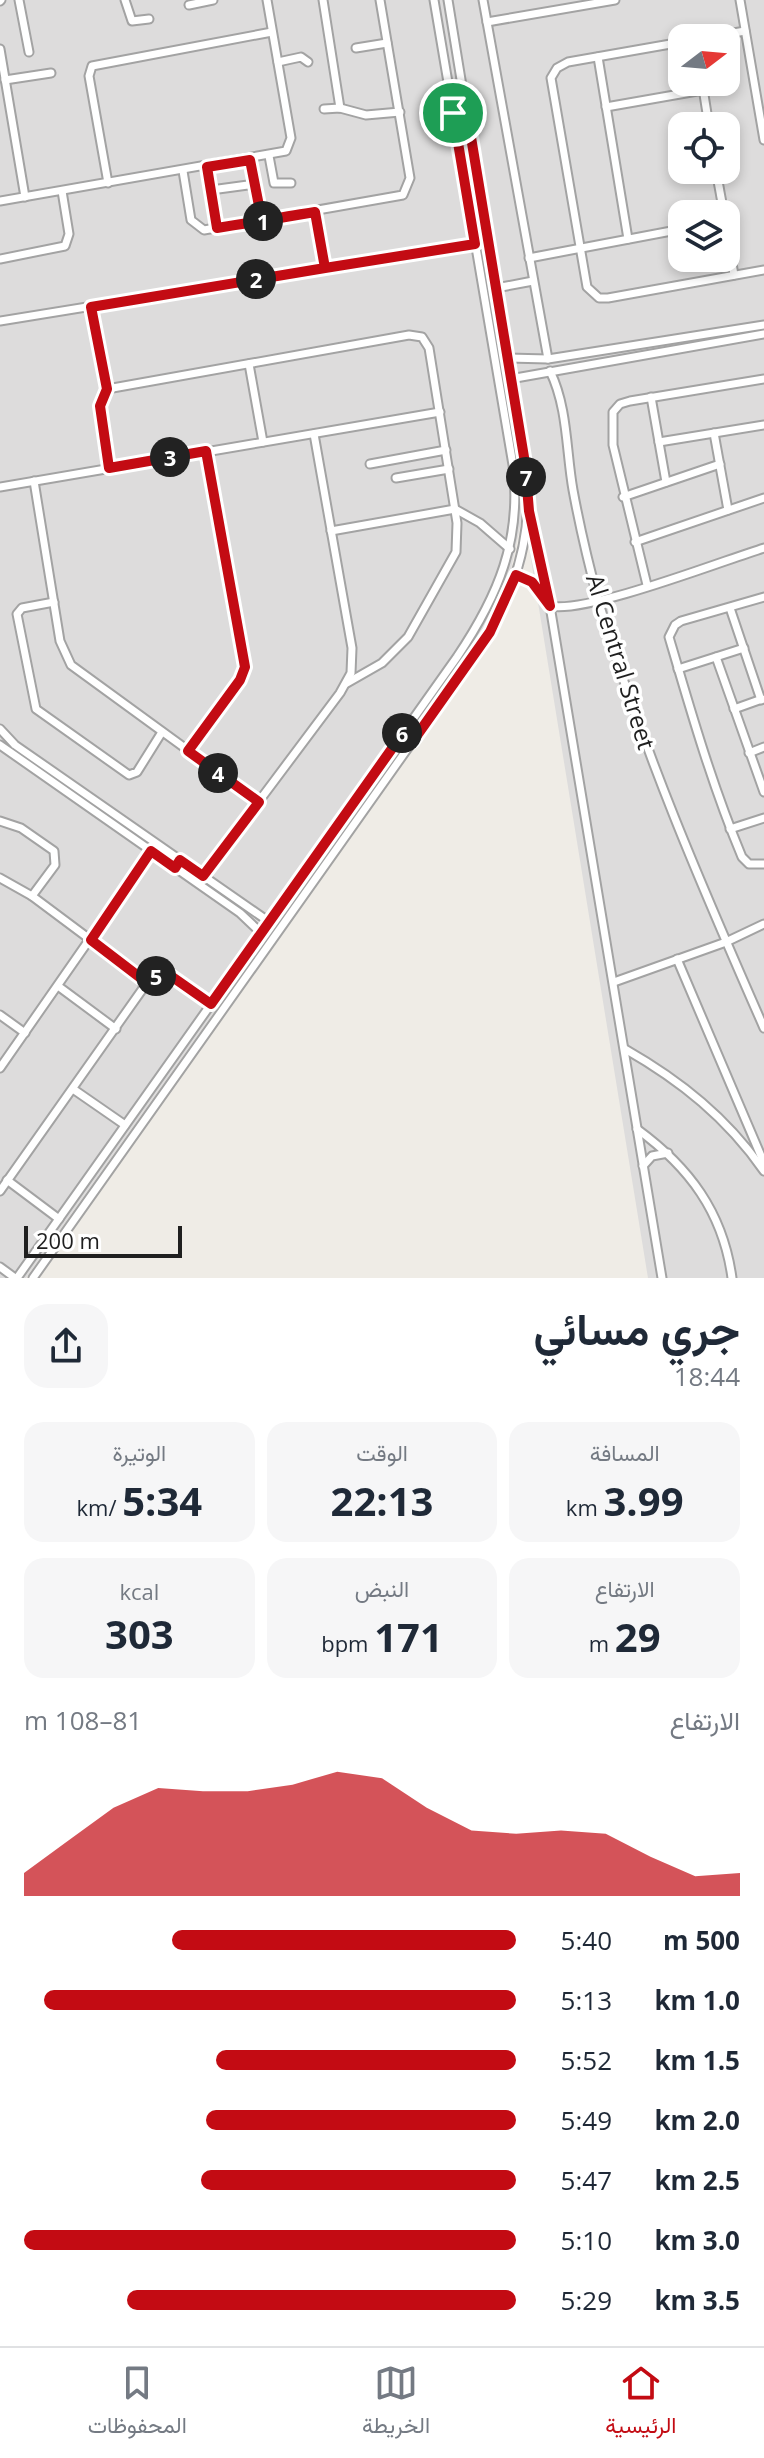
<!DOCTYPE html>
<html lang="ar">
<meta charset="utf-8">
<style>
:root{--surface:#fff;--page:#f6f6f7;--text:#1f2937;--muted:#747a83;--line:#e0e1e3;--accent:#c30b13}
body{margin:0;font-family:"Open Sans",Vazirmatn,sans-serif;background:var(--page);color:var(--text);direction:rtl;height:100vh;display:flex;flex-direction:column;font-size:30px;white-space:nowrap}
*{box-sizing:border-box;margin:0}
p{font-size:26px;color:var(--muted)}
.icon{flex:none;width:44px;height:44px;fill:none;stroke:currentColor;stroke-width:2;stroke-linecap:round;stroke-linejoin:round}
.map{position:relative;height:1278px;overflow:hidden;direction:ltr}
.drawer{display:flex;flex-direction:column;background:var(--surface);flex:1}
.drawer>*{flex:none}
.needle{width:52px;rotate:74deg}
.controls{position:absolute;left:668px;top:24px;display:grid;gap:16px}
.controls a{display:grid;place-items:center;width:72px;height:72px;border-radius:16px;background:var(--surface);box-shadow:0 4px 12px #0003;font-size:40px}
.scale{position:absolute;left:24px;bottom:20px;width:158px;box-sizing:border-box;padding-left:8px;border:4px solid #1f1f1f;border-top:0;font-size:22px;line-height:28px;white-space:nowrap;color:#1f1f1f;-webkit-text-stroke:6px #fff;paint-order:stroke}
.pin{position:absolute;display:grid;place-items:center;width:68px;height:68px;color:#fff;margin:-34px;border:4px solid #fff;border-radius:50%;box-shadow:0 2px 8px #0007}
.km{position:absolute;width:40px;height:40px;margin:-20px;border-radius:50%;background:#222;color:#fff;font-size:22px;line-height:40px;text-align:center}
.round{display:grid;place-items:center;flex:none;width:84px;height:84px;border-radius:24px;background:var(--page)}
.summary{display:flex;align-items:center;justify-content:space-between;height:136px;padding:0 24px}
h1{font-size:44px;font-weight:700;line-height:60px}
.metrics{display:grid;grid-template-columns:repeat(3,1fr);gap:12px;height:136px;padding:8px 24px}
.metrics div{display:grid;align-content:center;border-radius:20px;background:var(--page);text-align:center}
.metrics b{font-size:40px;font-weight:700}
.metrics small{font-size:22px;font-weight:400}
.metrics p{font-size:22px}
.chart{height:224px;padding:16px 24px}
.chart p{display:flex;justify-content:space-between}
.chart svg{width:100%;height:144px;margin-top:8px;fill:var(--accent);opacity:.7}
ul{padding:0 24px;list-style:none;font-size:26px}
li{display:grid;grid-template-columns:128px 96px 1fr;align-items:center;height:60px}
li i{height:20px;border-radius:10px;background:var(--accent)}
.tab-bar{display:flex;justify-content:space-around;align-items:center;height:112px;border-top:2px solid var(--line);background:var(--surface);font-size:22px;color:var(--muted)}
.tab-bar a{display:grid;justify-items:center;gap:4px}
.tab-bar .selected{color:var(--accent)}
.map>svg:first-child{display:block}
.residential{fill:#dddcdc;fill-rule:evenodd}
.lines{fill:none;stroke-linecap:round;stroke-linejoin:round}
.minor-casing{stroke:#a3a3a3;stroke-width:11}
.minor{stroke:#fff;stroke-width:7}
.route-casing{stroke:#fff;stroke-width:16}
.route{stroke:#c30b13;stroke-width:10}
.labels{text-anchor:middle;stroke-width:7;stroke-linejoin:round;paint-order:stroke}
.street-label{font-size:24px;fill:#1f1f1f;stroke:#fff}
</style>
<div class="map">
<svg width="764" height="1278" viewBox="0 0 764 1278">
<rect width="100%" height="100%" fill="#efece6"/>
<!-- residential -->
<path class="residential" d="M0,0H764V1278H648L521,498V522L508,583L479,638L26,1278H0ZM682,38H726V82H682ZM682,126H726V170H682ZM682,214H726V258H682Z"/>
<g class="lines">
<!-- minor casing -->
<g class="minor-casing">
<g id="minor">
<path d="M19,0L29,52"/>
<path d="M125,0L132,21L149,19"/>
<path d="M323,0L340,108"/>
<path d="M483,0L548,359"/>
<path d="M740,0L764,140"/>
<path d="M0,1L1,0"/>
<path d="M189,5L213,0"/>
<path d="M487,22L615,0"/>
<path d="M705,38L745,31"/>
<path d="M682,42L568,62L557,68L551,78L587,287L599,298H608L764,270"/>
<path d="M356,48L387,43"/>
<path d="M0,49L25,197"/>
<path d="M598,57L628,239"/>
<path d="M278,62L301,57L308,62"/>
<path d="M5,80L51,73"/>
<path d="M702,82L709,126"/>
<path d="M606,107L703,90"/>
<path d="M324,109L340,108L366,115L400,112"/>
<path d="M269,156L274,183H291"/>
<path d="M250,160L262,221"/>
<path d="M207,167L217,228"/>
<path d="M716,170L724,214"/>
<path d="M183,171L191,220L204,230L403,195L410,178L380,0"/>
<path d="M108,183L89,76L92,66L272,32"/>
<path d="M211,190L248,185"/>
<path d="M0,201L286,151L291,138L267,0"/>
<path d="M315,212L325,268"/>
<path d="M726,228L734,275"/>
<path d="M529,258L682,229"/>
<path d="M0,259L65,246L69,234L62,191"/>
<path d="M496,288L533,281"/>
<path d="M91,307L107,389"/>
<path d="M0,321L475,244"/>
<path d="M507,358L548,359L764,325"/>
<path d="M249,364L263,442"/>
<path d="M550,371C568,408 566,451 573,490C580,528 589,566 599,603C643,751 702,887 764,1028"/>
<path d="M510,379L764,334"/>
<path d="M651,397L666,482"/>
<path d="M714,433L728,510"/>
<path d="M659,442L764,425"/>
<path d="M370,464L446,450"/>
<path d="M109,468L100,406L107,389L409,335L422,337L429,348L457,523L456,552L408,637L382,663L347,683"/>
<path d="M396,478L449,469"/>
<path d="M34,481L60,641L71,665L259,802"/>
<path d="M0,487L440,412"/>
<path d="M623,497L720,464"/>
<path d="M529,512L550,606L662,1278"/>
<path d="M331,531L455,509L480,523L510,549"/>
<path d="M635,542L764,498"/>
<path d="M516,575L532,582L550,606C586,614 722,561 764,548"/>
<path d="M647,585L613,445V412L620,404L630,401L764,379"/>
<path d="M764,597L681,621L675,625L669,637C691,712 712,785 742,857L749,864H764"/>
<path d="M54,602L22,608L17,614L36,709L129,775L137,772L162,732"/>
<path d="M730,608L761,700"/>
<path d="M716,657L764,792"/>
<path d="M678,669L744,648"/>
<path d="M734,709L762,699"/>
<path d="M0,729L15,745L268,921"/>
<path d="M0,745L240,913L260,932"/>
<path d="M188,751L240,680L245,667L206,451"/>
<path d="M749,753L764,747"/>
<path d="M0,821L21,828L54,851L55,865L32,896"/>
<path d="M730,829L764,818"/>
<path d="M203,876L340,693L351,673L352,648L314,434"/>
<path d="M0,878L32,896L139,976L144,987L0,1191"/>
<path d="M677,959L764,1163"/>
<path d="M142,979L171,976L211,1004"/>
<path d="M614,982L726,942L764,924"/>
<path d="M58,986L116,1029"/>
<path d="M0,1015L25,1033"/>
<path d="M625,1049C681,1081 727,1118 764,1171"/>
<path d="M0,1068L151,851"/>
<path d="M73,1089L125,1125"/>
<path d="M637,1129C689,1167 723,1212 732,1278"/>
<path d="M643,1166L652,1156L668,1153"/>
<path d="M7,1180L59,1219"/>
<path d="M0,1267L15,1278"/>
<path d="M17,1278L457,657C498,596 522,540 513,465L434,0"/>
<path d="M33,1278L490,632C516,586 531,537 527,484L448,0"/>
</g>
</g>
<!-- minor -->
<use href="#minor" class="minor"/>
</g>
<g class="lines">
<!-- route casing -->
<g class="route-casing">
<path id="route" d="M453,113L475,244L325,268L315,212L262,221L250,160L207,167L217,228C250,223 282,217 315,212L325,268L91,307L107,389L100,406L109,468L206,451L245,667L240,680L188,751L259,802L203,876L180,860L175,868L151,851L91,940L142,979L171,976L211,1004L403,733H410L413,741L490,632L516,575L532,582L550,606L529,511L525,463L467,113L460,119L453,113"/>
</g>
<!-- route -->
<use href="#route" class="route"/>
</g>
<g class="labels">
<!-- street labels -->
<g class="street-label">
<text transform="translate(620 662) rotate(73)" y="8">Al Central Street</text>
</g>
</g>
</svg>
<div class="controls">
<a><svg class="needle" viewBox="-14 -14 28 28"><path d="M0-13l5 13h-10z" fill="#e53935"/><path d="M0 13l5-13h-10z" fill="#747a83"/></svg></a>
<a><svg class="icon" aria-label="locate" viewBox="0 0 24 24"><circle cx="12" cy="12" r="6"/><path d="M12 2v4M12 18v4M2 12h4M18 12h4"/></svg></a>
<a><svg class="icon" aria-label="layers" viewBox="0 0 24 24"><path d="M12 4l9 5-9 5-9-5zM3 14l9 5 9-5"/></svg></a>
</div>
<div class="scale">200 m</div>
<div class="pin" style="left:453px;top:113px;background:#1e9e55"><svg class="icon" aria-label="arrive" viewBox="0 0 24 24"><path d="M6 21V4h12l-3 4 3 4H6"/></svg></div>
<b class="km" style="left:263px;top:221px">1</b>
<b class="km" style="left:256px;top:279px">2</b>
<b class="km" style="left:170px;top:457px">3</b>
<b class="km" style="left:218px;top:773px">4</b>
<b class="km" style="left:156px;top:976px">5</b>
<b class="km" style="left:402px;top:733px">6</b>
<b class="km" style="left:526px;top:477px">7</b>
</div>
<section class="drawer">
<div class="summary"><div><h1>جري مسائي</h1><p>18:44</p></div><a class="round"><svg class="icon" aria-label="share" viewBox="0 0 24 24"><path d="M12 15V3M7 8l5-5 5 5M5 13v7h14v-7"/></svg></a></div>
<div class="metrics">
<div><p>المسافة</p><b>3.99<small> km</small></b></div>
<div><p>الوقت</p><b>22:13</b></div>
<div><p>الوتيرة</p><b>5:34<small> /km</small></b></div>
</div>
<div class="metrics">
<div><p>الارتفاع</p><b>29<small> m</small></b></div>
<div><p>النبض</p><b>171<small> bpm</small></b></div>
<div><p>kcal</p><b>303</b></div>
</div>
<div class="chart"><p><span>الارتفاع</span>81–108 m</p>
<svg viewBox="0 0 160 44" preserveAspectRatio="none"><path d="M0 44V37L10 27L20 17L30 11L40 12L50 12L60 10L70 6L80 8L90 17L100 24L110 25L120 24L130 25L140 32L150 38L160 37V44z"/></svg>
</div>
<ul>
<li><b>500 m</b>5:40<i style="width:70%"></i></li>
<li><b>1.0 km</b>5:13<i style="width:96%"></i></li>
<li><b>1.5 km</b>5:52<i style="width:61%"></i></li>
<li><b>2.0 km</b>5:49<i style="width:63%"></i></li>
<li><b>2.5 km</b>5:47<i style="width:64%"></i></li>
<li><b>3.0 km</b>5:10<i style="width:100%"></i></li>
<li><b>3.5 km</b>5:29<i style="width:79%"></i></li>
</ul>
</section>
<nav class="tab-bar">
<a class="selected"><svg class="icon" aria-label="home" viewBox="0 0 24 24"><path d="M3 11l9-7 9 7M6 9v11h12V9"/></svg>الرئيسية</a>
<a><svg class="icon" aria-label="map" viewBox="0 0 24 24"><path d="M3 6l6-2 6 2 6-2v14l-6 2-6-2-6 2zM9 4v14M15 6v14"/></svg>الخريطة</a>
<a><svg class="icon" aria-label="saved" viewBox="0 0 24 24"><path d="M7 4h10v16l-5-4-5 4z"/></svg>المحفوظات</a>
</nav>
